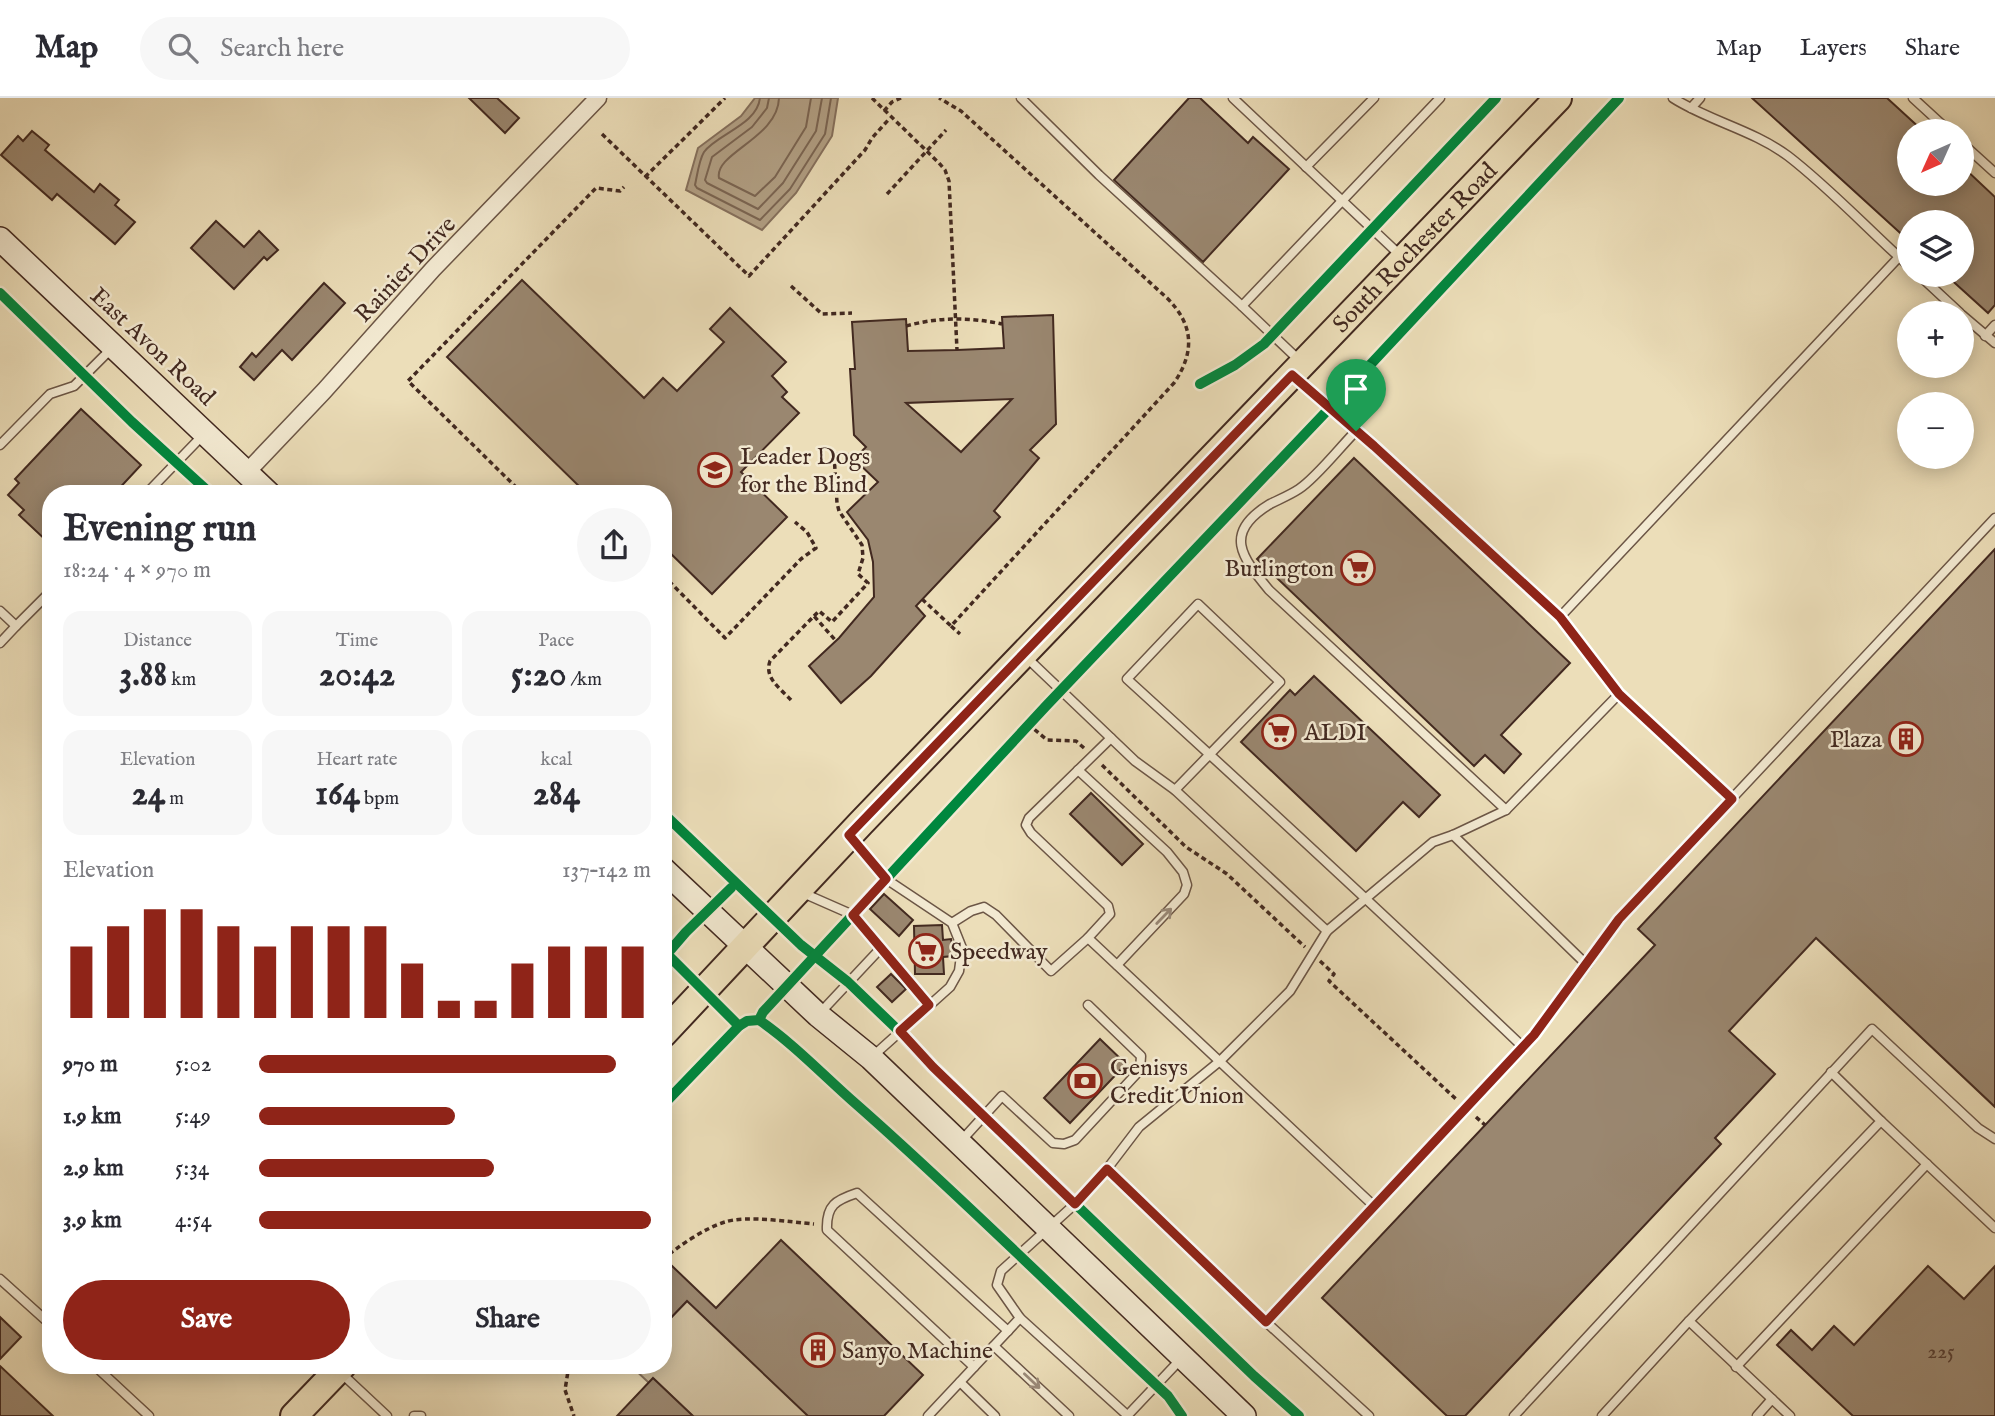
<!DOCTYPE html>
<meta charset="utf-8">
<style>
:root{--surface:#fff;--page:#f7f7f7;--text:#2b2b33;--muted:#7c7c81;--line:#e1e1e2;--accent:#8f2418}
body{margin:0;font-family:"IM FELL English",serif;background:var(--page);color:var(--text);height:100vh;display:flex;flex-direction:column;font-size:26px;white-space:nowrap}
*{box-sizing:border-box;margin:0}
p{font-size:23px;color:var(--muted)}
.icon{flex:none;width:38px;height:38px;fill:none;stroke:currentColor;stroke-width:2;stroke-linecap:round;stroke-linejoin:round}
.map{position:relative;flex:1;overflow:hidden}
.details{position:absolute;left:42px;top:387px;width:630px;height:889px;display:flex;flex-direction:column;background:var(--surface);border-radius:28px;box-shadow:0 4px 18px #0003}
.details>*{flex:none}
.needle{width:46px;rotate:225deg}
.fabs{position:absolute;left:1897px;top:21px;display:grid;gap:14px}
.fabs a{display:grid;place-items:center;width:77px;height:77px;border-radius:50%;background:var(--surface);box-shadow:0 4px 18px #0003;font-size:35px}
.pin{position:absolute;display:grid;place-items:center;width:60px;height:60px;color:#fff;margin:-72px -30px;border-radius:50% 50% 50% 0;rotate:-45deg;box-shadow:0 0 7px #0007}
.pin .icon{rotate:45deg}
.round{display:grid;place-items:center;flex:none;width:74px;height:74px;border-radius:37px;background:var(--page)}
.overview{display:flex;align-items:center;justify-content:space-between;height:119px;padding:0 21px}
h1{font-size:38px;font-weight:700;line-height:52px}
.figures{display:grid;grid-template-columns:repeat(3,1fr);gap:10px;height:119px;padding:7px 21px}
.figures div{display:grid;align-content:center;border-radius:18px;background:var(--page);text-align:center}
.figures b{font-size:35px;font-weight:700}
.figures small{font-size:19px;font-weight:400}
.figures p{font-size:19px}
.chart{height:196px;padding:14px 21px}
.chart p{display:flex;justify-content:space-between}
.chart svg{width:100%;height:126px;margin-top:7px;stroke:var(--accent);stroke-width:6}
.button{display:flex;gap:14px;margin-top:auto;padding:14px 21px}
.button a{flex:1;height:80px;border-radius:42px;background:var(--accent);color:#fff;font-size:28px;font-weight:700;line-height:80px;text-align:center}
.button a+a{background:var(--page);color:var(--text)}
ul{padding:0 21px;list-style:none;font-size:23px}
li{display:grid;grid-template-columns:112px 84px 1fr;align-items:center;height:52px}
li i{height:18px;border-radius:9px;background:var(--accent)}
header{display:flex;align-items:center;gap:42px;box-sizing:border-box;height:98px;padding:0 35px;background:var(--surface);border-bottom:2px solid var(--line)}
header strong{font-size:33px}
nav{display:flex;gap:38px;margin-inline-start:auto;font-size:24px}
.search{width:490px;height:63px;background:var(--page);display:flex;align-items:center;gap:18px;box-sizing:border-box;padding:0 24px;border-radius:38px;color:var(--muted);font-size:26px}
.map>svg:first-child{display:block}
.green{fill:#cfbf9f;stroke:#887460;stroke-width:2}
.water{fill:#b2a085;stroke:#85705d;stroke-width:2}
.lines{fill:none;stroke-linecap:round;stroke-linejoin:round}
.shore{stroke:#7a6452;stroke-width:2}
.building{fill:#9a8770;stroke:#422920;stroke-width:2;fill-rule:evenodd}
.service-casing{stroke:#6c5646;stroke-width:11}
.minor-casing{stroke:#6c5646;stroke-width:19}
.secondary-casing{stroke:#422920;stroke-width:26}
.primary-casing{stroke:#422920;stroke-width:30}
.path{stroke:#422920;stroke-width:3.5;stroke-dasharray:5 3.5;stroke-linecap:butt}
.service{stroke:#f3ead2;stroke-width:8}
.minor{stroke:#f3ead2;stroke-width:16}
.secondary{stroke:#f3ead2;stroke-width:23}
.primary{stroke:#ecdeb9;stroke-width:26}
.cycleway-casing{stroke:#f3ead2;stroke-width:15}
.cycleway{stroke:#00873e;stroke-width:10}
.oneway{stroke:#9a8a79}
.route-casing{stroke:#fff;stroke-width:14}
.route{stroke:#8f2418;stroke-width:9}
.labels{text-anchor:middle;stroke-width:5;stroke-linejoin:round;paint-order:stroke}
.number-label{font-size:21px;fill:#584034}
.street-label{font-size:24px;fill:#422920;stroke:#f3ead2}
.poi-label{font-size:24px;fill:#422920;stroke:#f3ead2;text-anchor:start}
</style>
<header>
<strong>Map</strong>
<div class="search"><svg class="icon" aria-label="search" viewBox="0 0 24 24"><circle cx="10" cy="10" r="6"/><path d="M15 15l6 6"/></svg>Search here</div>
<nav><a>Map</a><a>Layers</a><a>Share</a></nav>
</header>
<div class="map">
<svg width="1995" height="1318" viewBox="0 0 1995 1318">
<rect width="100%" height="100%" fill="#ecdeb9"/>
<filter id="stains"><feTurbulence type="fractalNoise" baseFrequency=".00286" numOctaves="4"/><feColorMatrix values="0 0 0 0 .2 0 0 0 0 .09 0 0 0 0 .02 0 0 0 .5 -.17"/></filter>
<radialGradient id="worn" r=".72"><stop offset=".6" stop-color="#630" stop-opacity="0"/><stop offset="1" stop-color="#630" stop-opacity=".3"/></radialGradient>
<!-- green -->
<path class="green" d="M691,1199L808,1318H693L654,1281L649,1285L630,1267H663V1228Z"/>
<!-- water -->
<path class="water" d="M755,0H838L832,38L796,95L762,132L686,92L698,50L741,18Z"/>
<g class="lines">
<!-- shore -->
<g class="shore">
<path d="M760,0C757,27 717,36 704,54C699,62 697,78 695,87L697,90L760,122L790,91L825,36L831,0"/>
<path d="M769,0L767,10L752,29L712,59L705,82L707,85L758,111L783,85L816,33L822,0"/>
<path d="M779,0C778,40 714,55 719,80L755,98L775,79L806,29L811,0"/>
</g>
</g>
<!-- building -->
<g class="building">
<path d="M469,0H497L519,20L505,35Z"/>
<path d="M1189,0H1200L1248,45L1253,39L1289,71L1203,164L1114,82Z"/>
<path d="M1752,0H1887L1923,33H1909V86H1962V68L1995,99V207L1988,215L1946,177H1962V124H1909V143Z"/>
<path d="M32,33L49,47L45,52L94,94L100,86L119,102L115,107L135,124L115,146L57,96L52,102L1,57L18,38L23,43Z"/>
<path d="M216,123L244,149L259,133L278,152L267,162L264,159L234,191L191,150Z"/>
<path d="M522,182L644,300L663,280L677,293L724,244L710,231L730,210L786,264L772,278L787,294L782,299L799,315L741,374L787,419L712,496L663,448V396H587L447,259Z"/>
<path d="M324,185L345,205L292,262L282,252L254,282L240,269L252,255L256,259Z"/>
<path d="M1053,217L1056,326L1030,352L1039,360L994,413L1000,419L916,508L925,518L871,578L841,605L809,568L839,540L874,499L873,464L868,442L847,414L878,384L854,361L866,349L854,337L850,271H855L852,224L906,221L908,253L957,252L1004,250L1002,219ZM1012,301L961,354L906,305Z"/>
<path d="M81,311L141,367L114,396H51V447L19,417L24,412L8,397L19,385L15,381Z"/>
<path d="M1354,360L1570,565L1501,637L1521,656L1504,675L1485,657L1474,668L1257,461Z"/>
<path d="M1995,451V1009L1816,840L1729,933L1775,976L1715,1040L1721,1046L1465,1318H1447L1322,1200L1655,847L1638,831Z"/>
<path d="M1314,578L1440,697L1419,719L1403,704L1356,753L1241,644L1290,592L1295,597Z"/>
<path d="M1091,695L1143,746L1122,767L1070,716Z"/>
<path d="M884,796L913,822L899,838L870,811Z"/>
<path d="M942,827L943,842L951,841L954,858L943,859L944,876H915L914,828Z"/>
<path d="M891,876L906,891L892,904L877,889Z"/>
<path d="M1100,941L1126,966L1070,1025L1044,1000Z"/>
<path d="M781,1142L923,1277L884,1318H808L687,1203L663,1228V1175L671,1167L716,1210Z"/>
<path d="M1928,1168L1964,1201L1995,1168V1318H1853L1777,1247L1791,1232L1812,1252L1834,1228L1854,1247Z"/>
<path d="M0,1219L21,1239L0,1261Z"/>
<path d="M0,1268L53,1318H0Z"/>
<path d="M653,1280L693,1318H617Z"/>
</g>
<g class="lines">
<!-- service casing -->
<g class="service-casing">
<g id="service">
<path d="M1021,0L1099,77L1242,208L1440,0"/>
<path d="M1233,0L1402,159"/>
<path d="M1913,0L1949,33"/>
<path d="M1691,10L1700,0"/>
<path d="M1962,45L1995,75"/>
<path d="M1306,69L1374,0"/>
<path d="M1899,159L1909,168"/>
<path d="M1919,177L1960,215"/>
<path d="M1242,208L1301,264"/>
<path d="M1962,217L1995,245"/>
<path d="M1985,238L1995,227"/>
<path d="M1294,279L1374,348L1560,519"/>
<path d="M1356,333C1341,348 1316,380 1299,391C1290,397 1280,401 1270,406C1222,435 1242,459 1269,492L1506,712"/>
<path d="M0,347L50,296L74,288L112,250"/>
<path d="M146,396L204,336"/>
<path d="M0,513L16,528L51,493"/>
<path d="M0,545L16,528"/>
<path d="M1025,558L1135,663L1175,692L1327,833"/>
<path d="M1619,596L1733,701"/>
<path d="M1111,640L1029,720L1026,727L1031,735L1108,808L1110,816L1088,840L1374,1108"/>
<path d="M1078,672L1167,754L1183,774L1187,787L1184,796L1117,867"/>
<path d="M1175,692L1280,584L1198,506L1127,581C1261,703 1393,825 1523,949"/>
<path d="M851,739L886,781L952,825L962,850L959,873L950,889L873,958"/>
<path d="M803,795L853,817L880,851"/>
<path d="M952,825L971,813L984,809L996,817L1051,873L1088,840"/>
<path d="M1587,867L1619,821L1995,420"/>
<path d="M820,915L880,851L929,907"/>
<path d="M1881,1023L1995,1130"/>
<path d="M961,1043L1002,998L1053,1045L1064,1046L1075,1042L1140,972L1141,958L1088,907"/>
<path d="M1107,1071L1266,1224"/>
<path d="M0,1181L51,1227"/>
<path d="M994,1248L1069,1318"/>
<path d="M94,1267L149,1318"/>
<path d="M974,1269L827,1132C826,1107 836,1102 857,1095L1008,1233"/>
<path d="M1736,1269L1927,1066"/>
<path d="M340,1274L387,1318"/>
<path d="M960,1284L995,1318"/>
<path d="M1772,1301L1689,1223L1881,1023L1831,974"/>
<path d="M1127,1317L1020,1220L997,1187L1001,1173L1075,1106L1107,1071L1139,1029L1220,963L1290,893L1327,833L1433,744L1453,737L1506,712L1619,596L1560,519L1899,159C1863,126 1827,88 1788,58C1753,32 1709,23 1673,0"/>
<path d="M414,1318H421"/>
<path d="M928,1318L1020,1220"/>
<path d="M1127,1318L1180,1262"/>
<path d="M1369,1318L1266,1224L1534,937L1587,867L1453,737"/>
<path d="M1514,1318L1872,931L1978,1030L1995,1041"/>
<path d="M1602,1318L1689,1223"/>
<path d="M1757,1318L1772,1301L1790,1318"/>
</g>
</g>
<!-- minor casing -->
<g class="minor-casing">
<path id="minor" d="M247,374L324,293L433,171L598,0"/>
</g>
<!-- secondary casing -->
<g class="secondary-casing">
<g id="secondary">
<path d="M0,141L269,396"/>
<path d="M663,771L818,917L871,960L1244,1318"/>
</g>
</g>
<!-- primary casing -->
<g class="primary-casing">
<g id="primary">
<path id="s1" d="M663,936L861,725L1558,0"/>
<path d="M294,1318L343,1267"/>
</g>
</g>
<!-- path -->
<g class="path">
<path d="M872,0L939,65L945,72L949,83L957,252"/>
<path d="M884,13L892,4L901,0"/>
<path d="M602,36L749,178L865,52L872,40L890,20"/>
<path d="M645,79L725,0"/>
<path d="M887,96L946,32"/>
<path d="M791,188L822,216L852,215"/>
<path d="M906,228C939,219 969,219 1002,226"/>
<path d="M523,396L408,283L596,90L620,93L624,89"/>
<path d="M663,477L725,540L801,461L816,450L807,434L795,424"/>
<path d="M922,501L951,528L1174,285C1195,254 1194,227 1167,200L961,13L939,0"/>
<path d="M814,518L819,513L832,524L868,485L858,476L863,460L862,447L839,413L837,405L834,356L858,357"/>
<path d="M951,528L960,536"/>
<path d="M791,602C780,590 764,580 770,563L814,518L836,543"/>
<path d="M1028,626L1047,642L1076,643L1084,650"/>
<path d="M1102,667L1186,749L1227,776L1305,849"/>
<path d="M1320,863L1334,876L1329,883L1457,1002"/>
<path d="M1476,1019L1485,1027"/>
<path d="M663,1162C676,1149 707,1129 725,1124C746,1117 791,1124 814,1126"/>
<path d="M569,1267L565,1292L574,1318"/>
</g>
<!-- service -->
<use href="#service" class="service"/>
<!-- minor -->
<use href="#minor" class="minor"/>
<!-- secondary -->
<use href="#secondary" class="secondary"/>
<!-- primary -->
<use href="#primary" class="primary"/>
<!-- cycleway casing -->
<g class="cycleway-casing">
<g id="cycleway">
<path d="M0,195L132,324L211,396"/>
<path d="M1200,286L1235,267L1264,246L1496,0"/>
<path d="M663,715L801,847L848,884L899,933L933,969L1254,1278L1299,1318"/>
<path d="M731,790L686,834L667,856L739,928"/>
<path d="M759,922C794,946 824,978 856,1006C963,1100 1064,1202 1168,1298L1182,1318"/>
<path d="M663,1007L739,928L747,923L759,922L763,914L1046,608L1342,297L1619,0"/>
</g>
</g>
<!-- cycleway -->
<use href="#cycleway" class="cycleway"/>
</g>
<!-- one-way arrows -->
<defs><path id="oneway-shaft" d="M-6 0H5M1.5-3L5.5 0L1.5 3" fill="none" stroke-width="1.6" stroke-linecap="round" stroke-linejoin="round" transform="scale(1.75)"/></defs>
<g class="oneway">
<use href="#oneway-shaft" transform="translate(1164 818) rotate(-46)"/>
<use href="#oneway-shaft" transform="translate(1032 1283) rotate(43)"/>
</g>
<g class="lines">
<!-- route casing -->
<g class="route-casing">
<path id="route" d="M1292,277L1374,348L1560,519L1619,596L1732,701L1619,821L1534,937L1266,1224L1107,1071L1075,1106L933,969L900,933L929,907L853,817L886,781L849,737Z"/>
</g>
<!-- route -->
<use href="#route" class="route"/>
</g>
<!-- icons -->
<defs>
<g id="school-ring" transform="scale(1.75)"><circle r="9.5" fill="#f3ead2" stroke="#8f2418" stroke-width="1.5"/><path d="M0-5L7-2L0 1L-7-2ZM-4 1L0 2.5L4 1V4Q0 6-4 4Z" fill="#8f2418"/></g>
<g id="supermarket-ring" transform="scale(1.75)"><circle r="9.5" fill="#f3ead2" stroke="#8f2418" stroke-width="1.5"/><path d="M-6-5.5h2.5l.6 2H6L4.5 2H-2.5L-4.4-4H-6ZM-1.5 3.2a1.3 1.3 0 1 0 .1 0ZM3 3.2a1.3 1.3 0 1 0 .1 0Z" fill="#8f2418"/></g>
<g id="building-ring" transform="scale(1.75)"><circle r="9.5" fill="#f3ead2" stroke="#8f2418" stroke-width="1.5"/><path d="M-4-6H4V6H1V3H-1V6H-4ZM-2.5-4.3h1.7v1.8h-1.7ZM.8-4.3h1.7v1.8H.8ZM-2.5-1h1.7V.8h-1.7ZM.8-1h1.7V.8H.8Z" fill="#8f2418"/></g>
<g id="bank-ring" transform="scale(1.75)"><circle r="9.5" fill="#f3ead2" stroke="#8f2418" stroke-width="1.5"/><path d="M-6-4H6V4H-6ZM0-2.3a2.3 2.3 0 1 0 0 4.6a2.3 2.3 0 1 0 0-4.6Z" fill="#8f2418"/></g>
</defs>
<g fill-rule="evenodd">
<use href="#school-ring" x="715" y="372"/>
<use href="#supermarket-ring" x="1358" y="470"/>
<use href="#supermarket-ring" x="1279" y="634"/>
<use href="#building-ring" x="1906" y="641"/>
<use href="#supermarket-ring" x="926" y="853"/>
<use href="#bank-ring" x="1085" y="983"/>
<use href="#building-ring" x="818" y="1252"/>
</g>
<g class="labels">
<!-- number labels -->
<g class="number-label">
<text x="1941" y="1260">225</text>
</g>
<!-- street labels -->
<g class="street-label">
<text dy="8" stroke="none"><textPath href="#s1" startOffset="1088">South Rochester Road</textPath></text>
<text transform="translate(405 171) rotate(-47)" y="8">Rainier Drive</text>
<text transform="translate(153 248) rotate(43)" y="8">East Avon Road</text>
</g>
<!-- poi labels -->
<g class="poi-label">
<text x="740" y="366">Leader Dogs<tspan x="740" dy="28">for the Blind</tspan></text>
<text x="1334" y="478" text-anchor="end">Burlington</text>
<text x="1304" y="642">ALDI</text>
<text x="1882" y="649" text-anchor="end">Plaza</text>
<text x="950" y="861">Speedway</text>
<text x="1110" y="977">Genisys<tspan x="1110" dy="28">Credit Union</tspan></text>
<text x="842" y="1260">Sanyo Machine</text>
</g>
</g>
<rect width="100%" height="100%" filter="url(#stains)"/>
<rect width="100%" height="100%" fill="url(#worn)"/>
</svg>
<div class="fabs">
<a><svg class="needle" viewBox="-14 -14 28 28"><path d="M0-13l5 13h-10z" fill="#e53935"/><path d="M0 13l5-13h-10z" fill="#7c7c81"/></svg></a>
<a><svg class="icon" aria-label="layers" viewBox="0 0 24 24"><path d="M12 4l9 5-9 5-9-5zM3 14l9 5 9-5"/></svg></a>
<a>+</a>
<a>−</a>
</div>
<div class="pin" style="left:1356px;top:333px;background:#1e9e55"><svg class="icon" aria-label="arrive" viewBox="0 0 24 24"><path d="M6 21V4h12l-3 4 3 4H6"/></svg></div>
<section class="details">
<div class="overview"><div><h1>Evening run</h1><p>18:24 · 4 × 970 m</p></div><a class="round"><svg class="icon" aria-label="share" viewBox="0 0 24 24"><path d="M12 15V3M7 8l5-5 5 5M5 13v7h14v-7"/></svg></a></div>
<div class="figures">
<div><p>Distance</p><b>3.88<small> km</small></b></div>
<div><p>Time</p><b>20:42</b></div>
<div><p>Pace</p><b>5:20<small> /km</small></b></div>
</div>
<div class="figures">
<div><p>Elevation</p><b>24<small> m</small></b></div>
<div><p>Heart rate</p><b>164<small> bpm</small></b></div>
<div><p>kcal</p><b>284</b></div>
</div>
<div class="chart"><p><span>Elevation</span>137–142 m</p>
<svg viewBox="0 0 160 44" preserveAspectRatio="none"><path d="M5 44V19M15 44V12M25 44V6M35 44V6M45 44V12M55 44V19M65 44V12M75 44V12M85 44V12M95 44V25M105 44V38M115 44V38M125 44V25M135 44V19M145 44V19M155 44V19"/></svg>
</div>
<ul>
<li><b>970 m</b>5:02<i style="width:91%"></i></li>
<li><b>1.9 km</b>5:49<i style="width:50%"></i></li>
<li><b>2.9 km</b>5:34<i style="width:60%"></i></li>
<li><b>3.9 km</b>4:54<i style="width:100%"></i></li>
</ul>
<div class="button"><a>Save</a><a>Share</a></div>
</section>
</div>
